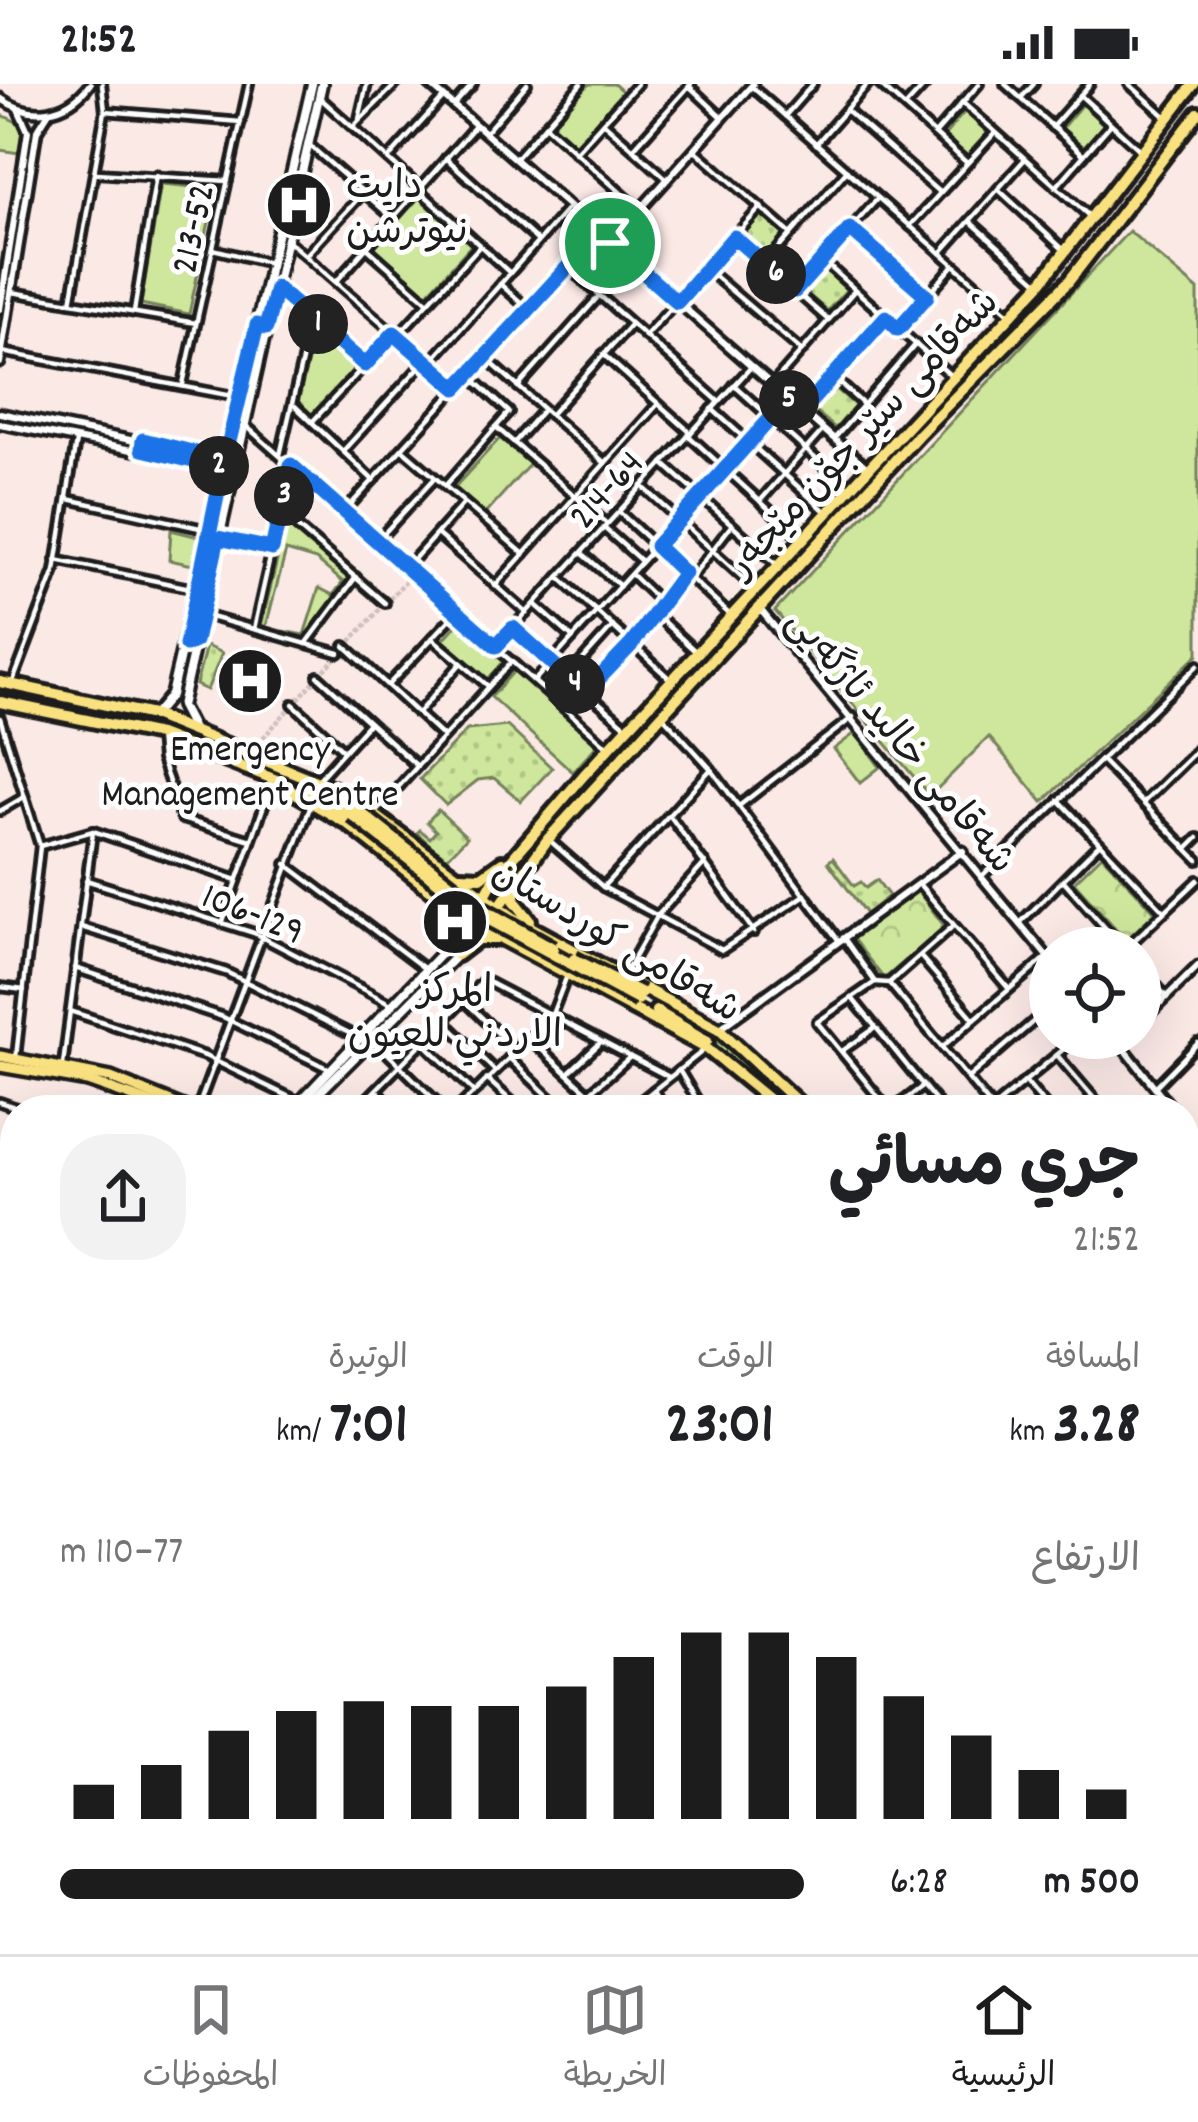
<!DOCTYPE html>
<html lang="ar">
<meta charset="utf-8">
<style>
:root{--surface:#fff;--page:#f2f2f2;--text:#202124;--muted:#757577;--line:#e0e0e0;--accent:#1c1c1c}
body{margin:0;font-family:Dekko,"Playpen Sans Arabic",sans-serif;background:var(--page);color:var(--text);direction:rtl;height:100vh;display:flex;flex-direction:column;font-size:45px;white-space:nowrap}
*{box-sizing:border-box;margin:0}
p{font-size:39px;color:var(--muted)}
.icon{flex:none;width:66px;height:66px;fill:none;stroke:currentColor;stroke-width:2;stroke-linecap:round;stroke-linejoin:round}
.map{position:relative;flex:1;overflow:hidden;direction:ltr}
.sheet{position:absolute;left:0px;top:1011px;width:1200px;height:861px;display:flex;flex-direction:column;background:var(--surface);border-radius:48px 48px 0 0;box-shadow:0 12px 48px #0002;direction:rtl}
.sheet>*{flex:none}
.buttons{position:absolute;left:1029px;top:843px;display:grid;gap:24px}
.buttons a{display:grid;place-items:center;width:132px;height:132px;border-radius:50%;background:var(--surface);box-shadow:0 12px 48px #0002;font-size:60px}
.pin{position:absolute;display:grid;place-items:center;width:102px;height:102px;color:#fff;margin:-51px;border:6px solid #fff;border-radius:50%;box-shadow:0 3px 12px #0007}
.km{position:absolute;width:60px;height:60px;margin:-30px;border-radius:50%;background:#222;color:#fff;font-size:33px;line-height:60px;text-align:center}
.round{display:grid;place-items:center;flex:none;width:126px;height:126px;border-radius:48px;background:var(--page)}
.headline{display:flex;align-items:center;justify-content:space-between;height:204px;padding:0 60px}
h1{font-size:66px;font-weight:700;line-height:90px}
.figures{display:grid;grid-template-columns:repeat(3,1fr);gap:18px;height:204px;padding:12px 60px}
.figures div{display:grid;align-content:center}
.figures b{font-size:60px;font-weight:700}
.figures small{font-size:33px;font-weight:400}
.figures p{font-size:33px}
.chart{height:336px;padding:24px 60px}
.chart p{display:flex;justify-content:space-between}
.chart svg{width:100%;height:216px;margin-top:12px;stroke:var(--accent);stroke-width:6}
ul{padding:0 60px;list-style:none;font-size:39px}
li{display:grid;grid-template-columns:192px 144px 1fr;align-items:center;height:90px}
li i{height:30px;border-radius:15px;background:var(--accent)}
.status{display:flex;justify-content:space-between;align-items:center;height:84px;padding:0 60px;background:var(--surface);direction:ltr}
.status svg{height:33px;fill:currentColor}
.tab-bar{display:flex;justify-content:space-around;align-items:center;height:168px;border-top:3px solid var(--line);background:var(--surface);font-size:33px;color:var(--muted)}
.tab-bar a{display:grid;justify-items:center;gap:6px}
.tab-bar .selected{color:var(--accent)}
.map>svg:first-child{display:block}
.grass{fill:#cee79c;stroke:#75825c;stroke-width:3}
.park{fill:url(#park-crowns);stroke:#75825c;stroke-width:3}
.garden{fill:url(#garden-dots);stroke:#75825c;stroke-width:3}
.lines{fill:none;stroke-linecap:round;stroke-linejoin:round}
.minor-tunnel{stroke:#cec0be;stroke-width:4.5;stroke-dasharray:4.5 2;stroke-linecap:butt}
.minor-casing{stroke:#1c1c1c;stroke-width:14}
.tertiary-casing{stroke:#1c1c1c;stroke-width:15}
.secondary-casing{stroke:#1c1c1c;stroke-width:16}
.primary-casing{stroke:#1c1c1c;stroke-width:18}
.trunk-casing{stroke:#1c1c1c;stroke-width:20}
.minor{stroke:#fff;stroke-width:4.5}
.tertiary{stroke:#fff;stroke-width:6}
.secondary{stroke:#fff;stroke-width:8}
.primary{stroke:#fae180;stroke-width:9}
.trunk{stroke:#fae180;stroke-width:10}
.trunk-bridge-casing{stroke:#1c1c1c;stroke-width:20;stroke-linecap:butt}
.trunk-bridge{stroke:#fae180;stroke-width:10}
.route-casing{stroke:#fff;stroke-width:24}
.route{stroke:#1a73e8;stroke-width:15}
.labels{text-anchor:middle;stroke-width:10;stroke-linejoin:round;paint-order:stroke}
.poi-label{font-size:39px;fill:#1c1c1c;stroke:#fff}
.street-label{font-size:39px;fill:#1c1c1c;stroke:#fff}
</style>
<div class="status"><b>21:52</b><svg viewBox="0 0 49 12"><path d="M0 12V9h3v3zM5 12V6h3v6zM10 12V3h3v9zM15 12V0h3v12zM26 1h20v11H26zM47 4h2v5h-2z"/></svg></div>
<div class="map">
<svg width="1198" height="1870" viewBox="0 0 1198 1870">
<defs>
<pattern id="park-crowns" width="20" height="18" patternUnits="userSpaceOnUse" patternTransform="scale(3)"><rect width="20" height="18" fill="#cee79c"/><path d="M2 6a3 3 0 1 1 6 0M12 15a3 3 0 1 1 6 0" fill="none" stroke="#b0c686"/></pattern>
<pattern id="garden-dots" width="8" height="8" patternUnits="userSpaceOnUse" patternTransform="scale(3)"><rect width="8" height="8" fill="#cee79c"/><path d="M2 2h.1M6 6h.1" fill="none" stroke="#b0c686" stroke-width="1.8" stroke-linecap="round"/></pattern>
</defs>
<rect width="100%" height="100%" fill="#fbe9e6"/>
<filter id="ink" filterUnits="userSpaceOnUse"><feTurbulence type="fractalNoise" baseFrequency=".00833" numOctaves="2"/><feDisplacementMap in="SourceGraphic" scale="24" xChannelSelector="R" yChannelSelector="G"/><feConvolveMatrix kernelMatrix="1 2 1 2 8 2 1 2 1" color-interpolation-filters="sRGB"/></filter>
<g filter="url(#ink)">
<!-- grass -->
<g class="grass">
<path d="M589,0H614L623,8L575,62L552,41Z"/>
<path d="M1083,19L1107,42L1085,66L1061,45Z"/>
<path d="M966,26L991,49L970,74L944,52Z"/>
<path d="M0,30L23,41L19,69L0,66Z"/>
<path d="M161,100L216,105L189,230L141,220Z"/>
<path d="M419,111L473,159L427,210L373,162Z"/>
<path d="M1129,147L1198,206V570L1043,718L989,653L930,712L775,527Z"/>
<path d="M316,243L358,282L312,333L298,319Z"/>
<path d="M500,354L530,380L484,431L454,404Z"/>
<path d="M286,439L349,495L306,558L282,547L304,551L319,504L333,511L343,498L316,476L286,467L266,542L261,543Z"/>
<path d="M171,446L199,453L193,481L169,476Z"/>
<path d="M460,537L506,578L490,597L443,556Z"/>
<path d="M514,587L599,659L573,688L491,613Z"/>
<path d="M0,607L173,643L308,704L170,650L0,613Z"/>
<path d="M855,649L880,683L860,699L834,665Z"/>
<path d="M695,944L736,969L799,1026H790Z"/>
</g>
<!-- park -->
<g class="park">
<path d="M1102,771L1155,828L1126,856L1074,798Z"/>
<path d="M918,807L945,843L884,895L853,855Z"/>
<path d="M794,1857H917L922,1870H797Z"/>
</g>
<!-- garden -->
<g class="garden">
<path d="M761,128L786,150L765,174L740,152Z"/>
<path d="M823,182L848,204L827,227L802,205Z"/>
<path d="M832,301L857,323L837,346L812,324Z"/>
<path d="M206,562L222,569L207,606L196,601Z"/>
<path d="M507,642L552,684L521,717L494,694L478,696L446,721L420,695L467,646Z"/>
<path d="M438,726L467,753L446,775L417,749L420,746L430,754L436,747L427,738Z"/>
<path d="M833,774L854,802L861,798L866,804L877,796L889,812L866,830L828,778Z"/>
</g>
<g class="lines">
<!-- minor-tunnel -->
<path class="minor-tunnel" d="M250,668L412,490"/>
<!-- minor casing -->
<g class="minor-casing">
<g id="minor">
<path d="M879,0L967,79"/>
<path d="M1005,0L1084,71"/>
<path d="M1129,0L1165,32"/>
<path d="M689,2L723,34"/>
<path d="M751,2L1008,228"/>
<path d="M1080,11L1142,68"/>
<path d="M319,13L420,104"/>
<path d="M1021,14L1034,0"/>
<path d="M962,18L1088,131"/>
<path d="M454,21L473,0"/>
<path d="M905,23L926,0"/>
<path d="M846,26L940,109"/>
<path d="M105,27L241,38"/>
<path d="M785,32L813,0"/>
<path d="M359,35L367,0"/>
<path d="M603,38L666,94"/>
<path d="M545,41L639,125"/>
<path d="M353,43L396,0"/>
<path d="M1052,43L1090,0"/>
<path d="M485,49L527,0"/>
<path d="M935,50L979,0"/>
<path d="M308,60L393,134"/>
<path d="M816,60L868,0"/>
<path d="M633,65L691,0"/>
<path d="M694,65L791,150"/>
<path d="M575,69L637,0"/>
<path d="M446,74L538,157"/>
<path d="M388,75L444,13"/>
<path d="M515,75L581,0"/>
<path d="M96,89L228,97"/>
<path d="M1056,103L1111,40"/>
<path d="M418,105L510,189"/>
<path d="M998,105L1065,167"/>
<path d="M970,137L1037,197"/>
<path d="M910,142L995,49"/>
<path d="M850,145L927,212"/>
<path d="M734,153L828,236"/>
<path d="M286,155L457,304"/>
<path d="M366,163L428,218"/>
<path d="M213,165L270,179"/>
<path d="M941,169L1025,75"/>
<path d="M306,171L363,109"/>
<path d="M822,176L951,292"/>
<path d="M765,180L847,86"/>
<path d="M569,184L717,316"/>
<path d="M706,185L802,267"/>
<path d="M336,198L476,41"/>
<path d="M500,200L531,227"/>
<path d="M276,204L365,281"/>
<path d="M795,207L878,114"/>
<path d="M12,208L196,239"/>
<path d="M71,218L105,27L102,0"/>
<path d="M134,228L156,91"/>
<path d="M898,245L954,181"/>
<path d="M397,252L479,163"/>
<path d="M645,252L761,123"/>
<path d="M2,268L238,313"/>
<path d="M603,270L691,349"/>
<path d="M488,276L605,379"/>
<path d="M429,280L569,123"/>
<path d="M833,293L864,321"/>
<path d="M183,300L249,0"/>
<path d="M734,301L847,403"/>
<path d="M772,301L855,206"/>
<path d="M518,303L598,213"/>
<path d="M295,322L373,396"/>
<path d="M712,325L824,426"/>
<path d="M802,327L886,234"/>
<path d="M550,331L630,241"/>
<path d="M312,338L394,250"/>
<path d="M245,341L609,664"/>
<path d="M496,343L607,440"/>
<path d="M688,351L799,453"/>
<path d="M834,355L916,260"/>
<path d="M514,359L542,327"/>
<path d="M402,365L524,470"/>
<path d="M343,367L424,278"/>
<path d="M280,371L312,234"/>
<path d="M663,379L775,479"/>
<path d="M445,402L509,328L471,293"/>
<path d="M642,402L753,503"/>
<path d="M68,415L209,446"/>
<path d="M760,417L823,346"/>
<path d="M344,428L599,149"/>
<path d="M619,428L729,530"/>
<path d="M281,429L385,519"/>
<path d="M604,444L640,476"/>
<path d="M437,450L527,529"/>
<path d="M217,454L271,465"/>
<path d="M377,457L434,395"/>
<path d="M583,470L620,502"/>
<path d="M56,476L195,505"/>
<path d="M407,483L463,420"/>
<path d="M631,490L659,517"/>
<path d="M559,493L670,595"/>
<path d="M690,495L731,442"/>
<path d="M495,502L658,320"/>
<path d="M537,522L573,554"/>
<path d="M200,530L339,569"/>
<path d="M655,530L695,567"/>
<path d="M513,544L626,642"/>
<path d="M254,545L291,381"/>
<path d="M432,554L487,601"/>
<path d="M630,558L684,489"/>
<path d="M306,560L356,493"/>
<path d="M345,562L442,652"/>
<path d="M496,562L751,283"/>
<path d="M569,591L613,542"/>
<path d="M318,592L416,681"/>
<path d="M535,596L788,315"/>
<path d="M12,600L55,487L76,357"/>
<path d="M388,601L457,528"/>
<path d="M293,620L344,667"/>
<path d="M570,625L632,560"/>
<path d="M418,629L461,579"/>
<path d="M662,631L711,685L839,857"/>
<path d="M0,634L40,762L16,973"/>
<path d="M159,651L161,675L182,735L251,756"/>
<path d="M1101,676L1198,776"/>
<path d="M317,697L369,639"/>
<path d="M1059,716L1165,828"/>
<path d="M1143,719L1198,665"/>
<path d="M739,722L853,633"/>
<path d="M0,727L24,713"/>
<path d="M376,728L512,577"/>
<path d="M670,732L754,848"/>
<path d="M548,755L603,803L722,866L805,811"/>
<path d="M40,762L93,747L237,796"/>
<path d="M1187,765L1198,754"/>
<path d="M286,780L425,885"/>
<path d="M982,792L1198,581"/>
<path d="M86,796L254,849L391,920"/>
<path d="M1064,797L1123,864"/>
<path d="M919,800L1009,905"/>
<path d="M603,803L711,685"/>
<path d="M223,837L273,696"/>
<path d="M1020,839L1099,760"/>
<path d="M81,843L226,888L359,954"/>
<path d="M844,854L875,898"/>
<path d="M1126,864L1198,796"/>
<path d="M920,872L974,935"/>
<path d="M1140,883L1166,912"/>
<path d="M75,884L223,933L331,986"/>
<path d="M624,891L658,831L705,779"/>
<path d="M875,898L817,938L889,1026"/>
<path d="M875,898L889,899L994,1026"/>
<path d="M889,899L952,843"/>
<path d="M0,903L24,906"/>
<path d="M852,914L943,1026"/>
<path d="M465,917L516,967"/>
<path d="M70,927L205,972L298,1017"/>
<path d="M444,937L495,987"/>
<path d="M529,954L607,1026"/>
<path d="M373,955L445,1026"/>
<path d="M423,958L474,1008"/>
<path d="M942,963L1047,873"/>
<path d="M842,967L875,944"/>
<path d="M1057,971L1104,1026"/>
<path d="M509,974L563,1026"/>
<path d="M63,981L93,747"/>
<path d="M679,986L703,1026"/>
<path d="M568,989L599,960"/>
<path d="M968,994L1050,923"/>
<path d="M487,995L521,1026"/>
<path d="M1025,997L1049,1026"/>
<path d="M1156,1002L1198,959"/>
<path d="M376,1006L397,1026"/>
<path d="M654,1006L665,1026"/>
<path d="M589,1009L630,973"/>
<path d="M0,1018L23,1026"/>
<path d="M993,1024L1077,954"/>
<path d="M197,1026L312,718"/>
<path d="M356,1026L484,896L669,993"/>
<path d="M456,1026L551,933L566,894"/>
<path d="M629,1026L704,966"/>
<path d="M892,1026L923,1002"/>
<path d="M0,1066L15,1073"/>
<path d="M1185,1068L1198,1088"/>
<path d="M0,1104L15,1118"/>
<path d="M0,1161L15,1160"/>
<path d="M0,1200L15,1199"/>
<path d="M1189,1209L1198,1225"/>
<path d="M1185,1210L1198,1204"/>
<path d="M0,1214L15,1368"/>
<path d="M1185,1288L1198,1311"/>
<path d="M0,1297L15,1288"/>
<path d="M1185,1338L1198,1331"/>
<path d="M1185,1372L1198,1396"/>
<path d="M1185,1409L1198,1405"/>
<path d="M0,1512L15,1513"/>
<path d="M1185,1540L1198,1563"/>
<path d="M1185,1583L1198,1591"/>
<path d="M1185,1591L1198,1676"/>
<path d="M0,1608L15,1618"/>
<path d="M0,1672H15"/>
<path d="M0,1691L15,1705"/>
<path d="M0,1724L15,1713"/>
<path d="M0,1778L15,1769"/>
<path d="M0,1802L3,1823L15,1824"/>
<path d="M0,1854L3,1823"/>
<path d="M353,1857L354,1870"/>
<path d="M412,1857L415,1870"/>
<path d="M455,1857L471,1861"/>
<path d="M792,1857L795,1870"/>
<path d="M1067,1857L1075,1862L1125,1861"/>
<path d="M0,1860L14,1864L52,1857"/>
<path d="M468,1870L472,1857"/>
<path d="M512,1870L515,1857"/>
<path d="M726,1870L728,1857"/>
</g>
</g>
<!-- tertiary casing -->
<g class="tertiary-casing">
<g id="tertiary">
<path d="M429,0L865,382"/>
<path d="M0,14C31,36 67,31 90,0"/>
<path d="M610,159L753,0"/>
<path d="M0,225L28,47L18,25"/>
<path d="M0,279L37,47L49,28"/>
<path d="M0,329L217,374L226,371"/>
<path d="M0,340L223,384"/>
<path d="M759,524L1050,876"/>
<path d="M1140,939L1198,882"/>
<path d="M719,945L963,767"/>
<path d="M1116,954L1173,1026"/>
<path d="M1185,1042L1198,1063"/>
<path d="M1185,1481L1198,1478"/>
</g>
</g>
<!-- secondary casing -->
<g class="secondary-casing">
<g id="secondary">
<path d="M155,630L171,611L312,0"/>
<path d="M193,645L181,622L322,0"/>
<path d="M292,1026L471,838"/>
<path d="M302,1026L458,870"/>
<path d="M0,1493L15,1467"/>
<path d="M0,1584L15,1590"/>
<path d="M132,1857L134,1870"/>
</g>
</g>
<!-- primary casing -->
<g class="primary-casing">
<g id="primary">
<path d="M0,972L111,994L191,1026"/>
<path d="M0,982L87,997L170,1026"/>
<path d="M1185,1147L1198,1141"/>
<path d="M1185,1160L1198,1154"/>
<path d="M0,1417L15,1419"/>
<path d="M0,1423L15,1427"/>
<path d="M307,1857L309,1870"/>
<path d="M316,1857L317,1870"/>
<path d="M597,1870L599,1857"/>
<path d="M605,1870L608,1857"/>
</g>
</g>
<!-- trunk casing -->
<g class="trunk-casing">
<g id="trunk">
<path d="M0,598L153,631L345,709L514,834L719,945L806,1026"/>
<path d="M0,618L159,651L279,697"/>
<path d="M273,696L348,740L471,838L706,964L782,1026"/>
<path d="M307,708L352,731"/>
<path d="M328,708L356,725"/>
<path d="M460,792L481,793L502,778"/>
<path d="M519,795L514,816L530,836"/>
<path d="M450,830L460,842L458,855"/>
<path d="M471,838L493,797L584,691L1040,200L1194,0"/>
<path d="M483,845L548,755L918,351L1069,197L1198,29"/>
<path d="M457,871L478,855H496"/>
<path d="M656,927L707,957"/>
<path d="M1126,1857V1870"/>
<path d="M1137,1857V1870"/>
<path d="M1154,1857V1870"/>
<path d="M1144,1870V1857"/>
</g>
</g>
<!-- minor -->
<use href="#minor" class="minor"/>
<!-- tertiary -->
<use href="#tertiary" class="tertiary"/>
<!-- secondary -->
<use href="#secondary" class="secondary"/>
<!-- primary -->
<use href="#primary" class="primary"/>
<!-- trunk -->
<use href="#trunk" class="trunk"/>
<!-- trunk-bridge casing -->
<g class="trunk-bridge-casing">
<g id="trunk-bridge">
<path d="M356,725L480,823L553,864"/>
<path d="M352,731L480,831L638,916"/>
<path d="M574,875L641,909"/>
</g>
</g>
<!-- trunk-bridge -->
<use href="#trunk-bridge" class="trunk-bridge"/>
</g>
</g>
<g class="lines" filter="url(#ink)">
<!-- route casing -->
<g class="route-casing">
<path id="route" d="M850,145L927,212L898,245L886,233L802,327L788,315L656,462L684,489L632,560L585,609L513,544L496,562L291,381L272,465L218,454L195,557L186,561L223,384L142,365L143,356L217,374L226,370L257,241L266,244L276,204L365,281L394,249L457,304L599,149L677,218L734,153L795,207Z"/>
</g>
<!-- route -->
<use href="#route" class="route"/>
</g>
<!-- icons -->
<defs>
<g id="hospital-disc" transform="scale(3.45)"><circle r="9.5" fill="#1c1c1c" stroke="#fff"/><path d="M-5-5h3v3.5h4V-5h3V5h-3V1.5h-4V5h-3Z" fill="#fff"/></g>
</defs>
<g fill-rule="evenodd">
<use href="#hospital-disc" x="299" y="121"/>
<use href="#hospital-disc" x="250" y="597"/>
<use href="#hospital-disc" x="455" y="838"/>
</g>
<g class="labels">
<!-- poi labels -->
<g class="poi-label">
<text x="346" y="113" text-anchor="start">دايت<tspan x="346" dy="45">نيوترشن</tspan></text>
<text x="250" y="676">Emergency<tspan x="250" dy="45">Management Centre</tspan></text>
<text x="455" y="917">المركز<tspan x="455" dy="45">الاردني للعيون</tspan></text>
</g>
<!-- street labels -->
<g class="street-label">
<text transform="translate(190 144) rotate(-78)" y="14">213-52</text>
<text transform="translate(861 347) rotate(-47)" y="14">شەقامی سێر جۆن مێجەر</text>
<text transform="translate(604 404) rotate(-48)" y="14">214-64</text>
<text transform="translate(903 655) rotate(50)" y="14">شەقامی خالید ئاژگەیی</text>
<text transform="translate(254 827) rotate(22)" y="14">106-129</text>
<text transform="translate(618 854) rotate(31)" y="14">شەقامی کوردستان</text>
</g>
</g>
</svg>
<div class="buttons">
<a><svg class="icon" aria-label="locate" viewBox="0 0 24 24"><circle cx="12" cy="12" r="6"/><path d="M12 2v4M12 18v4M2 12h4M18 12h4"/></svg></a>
</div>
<div class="pin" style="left:610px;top:159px;background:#1e9e55"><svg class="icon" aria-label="arrive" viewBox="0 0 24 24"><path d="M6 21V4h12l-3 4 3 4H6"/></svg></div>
<b class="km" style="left:318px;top:240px">1</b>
<b class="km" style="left:219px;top:382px">2</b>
<b class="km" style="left:284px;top:412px">3</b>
<b class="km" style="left:575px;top:600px">4</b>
<b class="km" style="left:789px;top:316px">5</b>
<b class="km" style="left:776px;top:190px">6</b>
<section class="sheet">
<div class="headline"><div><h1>جري مسائي</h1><p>21:52</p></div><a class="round"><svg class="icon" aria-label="share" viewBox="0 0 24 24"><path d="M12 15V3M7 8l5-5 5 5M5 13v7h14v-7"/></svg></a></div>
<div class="figures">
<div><p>المسافة</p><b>3.28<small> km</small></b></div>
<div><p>الوقت</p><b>23:01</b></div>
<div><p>الوتيرة</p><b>7:01<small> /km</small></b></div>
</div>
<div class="chart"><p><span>الارتفاع</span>77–110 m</p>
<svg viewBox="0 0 160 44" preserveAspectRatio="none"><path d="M5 44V37M15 44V33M25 44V26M35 44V22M45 44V20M55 44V21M65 44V21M75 44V17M85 44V11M95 44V6M105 44V6M115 44V11M125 44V19M135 44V27M145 44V34M155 44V38"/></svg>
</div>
<ul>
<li><b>500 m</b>6:28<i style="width:100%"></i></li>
</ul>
</section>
</div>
<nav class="tab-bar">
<a class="selected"><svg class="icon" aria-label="home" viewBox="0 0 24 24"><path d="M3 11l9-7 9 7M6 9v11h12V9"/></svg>الرئيسية</a>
<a><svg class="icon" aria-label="map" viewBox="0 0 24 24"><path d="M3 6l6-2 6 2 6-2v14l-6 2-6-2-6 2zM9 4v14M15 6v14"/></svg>الخريطة</a>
<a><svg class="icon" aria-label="saved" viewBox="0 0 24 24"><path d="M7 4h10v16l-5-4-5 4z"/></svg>المحفوظات</a>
</nav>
